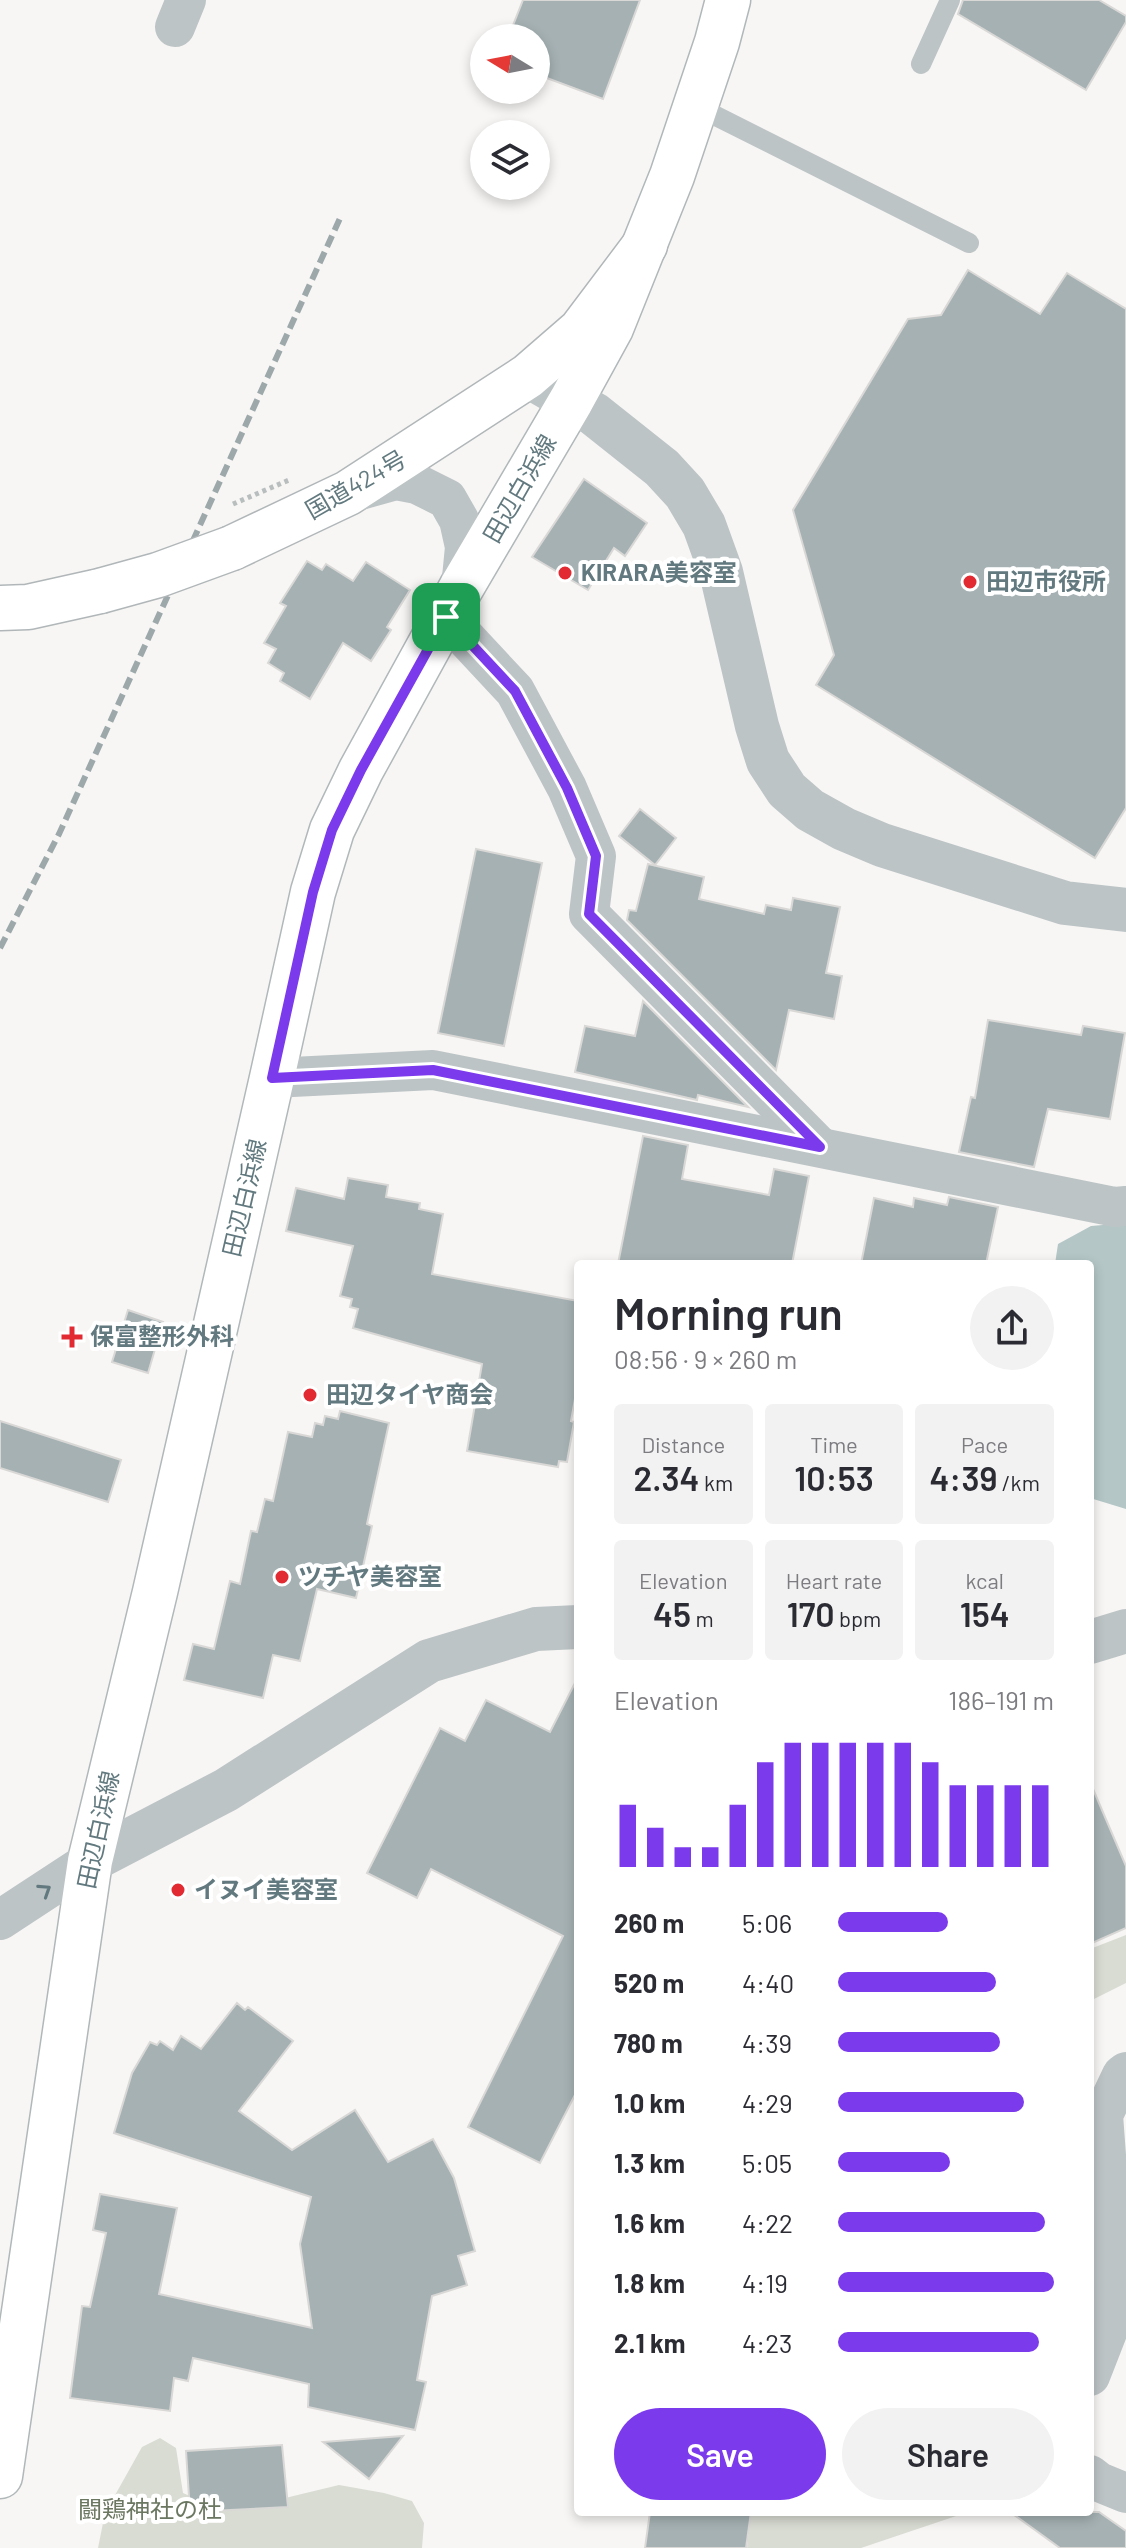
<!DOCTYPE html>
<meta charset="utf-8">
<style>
:root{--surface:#fff;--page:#f2f2f3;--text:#2b2b33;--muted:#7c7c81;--accent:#7c3aed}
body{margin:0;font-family:Barlow,"Noto Sans JP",sans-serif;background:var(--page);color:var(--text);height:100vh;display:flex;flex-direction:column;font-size:30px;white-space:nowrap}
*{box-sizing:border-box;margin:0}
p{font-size:26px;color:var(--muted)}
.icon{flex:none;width:44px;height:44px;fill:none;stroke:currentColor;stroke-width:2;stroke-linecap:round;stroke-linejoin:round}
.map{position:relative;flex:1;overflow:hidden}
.drawer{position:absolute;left:574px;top:1260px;width:520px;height:1256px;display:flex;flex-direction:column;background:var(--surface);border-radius:8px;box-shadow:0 4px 12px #0003}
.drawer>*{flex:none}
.needle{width:52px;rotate:280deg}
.tools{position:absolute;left:470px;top:24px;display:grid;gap:16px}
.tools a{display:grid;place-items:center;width:80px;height:80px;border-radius:50%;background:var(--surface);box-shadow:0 4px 12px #0003;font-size:40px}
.pin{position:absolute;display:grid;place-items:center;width:68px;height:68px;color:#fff;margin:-34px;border-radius:16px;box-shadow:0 4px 12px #0006}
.round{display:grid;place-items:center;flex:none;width:84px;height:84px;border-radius:42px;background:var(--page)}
.summary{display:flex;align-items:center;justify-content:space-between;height:136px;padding:0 40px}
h1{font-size:44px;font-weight:600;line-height:60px}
.stats{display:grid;grid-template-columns:repeat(3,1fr);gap:12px;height:136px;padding:8px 40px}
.stats div{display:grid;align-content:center;border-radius:8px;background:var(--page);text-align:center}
.stats b{font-size:34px;font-weight:600}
.stats small{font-size:22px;font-weight:400}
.stats p{font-size:22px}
.chart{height:224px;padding:16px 40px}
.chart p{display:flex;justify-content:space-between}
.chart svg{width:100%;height:144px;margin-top:8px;stroke:var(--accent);stroke-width:6}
.cta{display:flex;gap:16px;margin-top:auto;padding:16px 40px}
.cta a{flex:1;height:92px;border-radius:48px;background:var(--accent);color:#fff;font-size:32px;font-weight:600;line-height:92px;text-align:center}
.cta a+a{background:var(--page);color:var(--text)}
ul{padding:0 40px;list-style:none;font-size:26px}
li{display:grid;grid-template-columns:128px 96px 1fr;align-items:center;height:60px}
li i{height:20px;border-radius:10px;background:var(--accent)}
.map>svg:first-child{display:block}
.green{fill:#d9dcd3}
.water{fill:#b4c6c6}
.building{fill:#a5b1b3;stroke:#d9d8d6;stroke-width:2}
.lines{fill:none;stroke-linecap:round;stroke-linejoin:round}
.primary-casing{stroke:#b1b8ba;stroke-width:47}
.trunk-casing{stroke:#b1b7b9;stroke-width:47}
.service{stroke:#bdc4c6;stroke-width:20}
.minor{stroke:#bdc4c6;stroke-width:40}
.tertiary{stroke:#bdc4c6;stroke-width:44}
.primary{stroke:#fff;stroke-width:44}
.trunk{stroke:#fff;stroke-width:44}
.rail{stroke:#9da8ab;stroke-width:6;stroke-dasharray:12 6;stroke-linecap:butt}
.trunk-bridge-casing{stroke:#b1b7b9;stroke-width:47;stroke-linecap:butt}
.path-bridge{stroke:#b8bdbe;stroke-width:5;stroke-dasharray:4 4;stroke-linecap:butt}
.trunk-bridge{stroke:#fff;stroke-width:44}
.oneway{stroke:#627a7f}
.route-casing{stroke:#fff;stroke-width:16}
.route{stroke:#7c3aed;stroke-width:10}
.poi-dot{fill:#e12a32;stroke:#fff;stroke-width:3}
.labels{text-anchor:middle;stroke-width:8;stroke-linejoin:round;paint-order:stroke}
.street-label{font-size:24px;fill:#627a7f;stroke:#fff}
.poi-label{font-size:24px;font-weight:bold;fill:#627a7f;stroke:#fff;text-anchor:start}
.park-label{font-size:24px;fill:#6b7761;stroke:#fff}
</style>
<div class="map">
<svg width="1126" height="2548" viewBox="0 0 1126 2548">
<rect width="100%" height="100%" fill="#f7f6f4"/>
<!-- green -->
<g class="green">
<path d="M1126,1935V1983L1090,2001V1949Z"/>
<path d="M160,2438L176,2448L183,2493L199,2500L240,2509L339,2485L384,2493L412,2501L424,2523L422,2548H98L105,2513L142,2447Z"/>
<path d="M751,2512H968L861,2548H747Z"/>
</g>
<!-- water -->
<path class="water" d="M1126,1223V1509L1090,1498V1264H1055L1058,1244L1091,1226Z"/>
<!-- building -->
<g class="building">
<path d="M523,0H640L603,99L536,74V38H508Z"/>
<path d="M963,0H1099L1126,16V22L1086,90L958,14Z"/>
<path d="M968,270L1040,314L1067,273L1126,309V808L1095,858L816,685L834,655L793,510L908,319L941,315Z"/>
<path d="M584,479L647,523L625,556L614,548L588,590L532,557Z"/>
<path d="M307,561L322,570L326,564L353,581L366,562L410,590L387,627L391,630L371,661L343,643L310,699L280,681L284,673L268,663L276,649L264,643L286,606L280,603Z"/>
<path d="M640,809L676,838L655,865L619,836Z"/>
<path d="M476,849L542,863L504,1046L438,1033Z"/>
<path d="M648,864L704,877L699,899L764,914L766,905L791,910L793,898L840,907L826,973L842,976L834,1019L789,1010L776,1070L627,920L629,910L636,911Z"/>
<path d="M643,1001L748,1107L698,1095L697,1100L575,1072L585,1026L635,1036Z"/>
<path d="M988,1020L1081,1035L1083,1026L1125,1033L1110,1119L1048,1109L1034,1167L959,1152L971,1097L975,1098Z"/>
<path d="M643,1136L688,1145L682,1179L769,1195L774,1169L809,1176L792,1264H618Z"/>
<path d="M348,1178L388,1185L386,1197L420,1203L419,1209L443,1214L432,1274L578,1301V1382L571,1421L574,1422L567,1462L559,1461L558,1467L467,1451L482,1364L353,1328L358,1309L350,1307L352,1299L340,1296L353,1246L286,1231L296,1188L344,1199Z"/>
<path d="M949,1197L998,1207L986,1264H861L874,1198L913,1207L914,1198L947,1205Z"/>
<path d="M128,1310L163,1322L148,1373L112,1362Z"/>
<path d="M340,1411L389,1423L367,1524L372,1526L356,1598L317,1589L300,1661L273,1655L263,1698L184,1680L193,1644L214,1649L230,1581L240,1584L251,1531L257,1532L265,1499L273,1501L288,1432L312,1437L315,1423L323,1425L325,1416L338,1419Z"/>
<path d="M0,1421L121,1460L108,1502L0,1468Z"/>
<path d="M578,1677V2089L540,2163L468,2127L563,1936L431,1869L417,1898L367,1873L440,1728L465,1741L486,1700L550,1732Z"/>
<path d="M1090,1782L1126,1866V1928L1090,1944Z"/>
<path d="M237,2003L245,2010L248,2007L293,2041L239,2111L292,2150L355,2110L388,2162L433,2139L454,2178L475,2251L458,2256L467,2285L432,2296L417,2380L426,2382L415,2430L308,2407L309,2384L193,2358L188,2381L174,2378L170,2411L70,2398L82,2306L90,2307L106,2233L93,2230L100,2194L177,2208L159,2294L312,2328L300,2244L311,2197L114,2133L132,2073L150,2042L157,2045L160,2041L173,2050L181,2036L201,2049Z"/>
<path d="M403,2436L369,2479L323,2442Z"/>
<path d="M282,2445L288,2507L190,2512L186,2451Z"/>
<path d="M650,2512H751L746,2548H645Z"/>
<path d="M1010,2512H1099L1126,2531V2548H1060Z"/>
</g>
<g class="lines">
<!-- primary casing -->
<g class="primary-casing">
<path id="primary" d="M0,2476L90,1861L155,1592L272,1078L313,892L332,830L361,770L461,588L571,401L611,328L672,176L717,42L728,0"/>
</g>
<!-- trunk casing -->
<g class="trunk-casing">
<g id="trunk">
<path d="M232,548L348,493L528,376L581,330L645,245"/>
<path d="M0,608L28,607L100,591"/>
</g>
</g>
<!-- service -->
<g class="service">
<path d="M921,64L950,0"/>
<path d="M696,106L969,243"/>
</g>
<!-- minor -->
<g class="minor">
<path d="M175,27L186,0"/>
<path d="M353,492L396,480L417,484L447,499L459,520L465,547L461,588"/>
<path d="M446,617L515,691L567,788L596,856L589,914L820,1147"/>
<path d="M272,1078L433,1070L1115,1207L1126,1206"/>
<path d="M0,1920L90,1861"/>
<path d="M1090,2376L1113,2317L1111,2222L1103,2115L1122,2075L1126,2072"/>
<path d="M1090,2475L1099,2482L1126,2493"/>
</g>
<!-- tertiary -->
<g class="tertiary">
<path d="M528,376L594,414L662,468L685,493L704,525L721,572L757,726L768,761L787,790L810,810L844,829L882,845L1065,903L1126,910"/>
<path d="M1090,1642L1126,1631"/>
<path d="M90,1861L226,1790L429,1661L536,1629L578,1627"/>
</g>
<!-- primary -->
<use href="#primary" class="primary"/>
<!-- trunk -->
<use href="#trunk" class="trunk"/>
<!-- rail -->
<path class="rail" d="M0,948L59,834L342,214"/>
<!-- trunk-bridge casing -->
<g class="trunk-bridge-casing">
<path id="trunk-bridge" d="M100,591L158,575L232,548"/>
</g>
<!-- path-bridge -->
<path class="path-bridge" d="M233,504L289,480"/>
<!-- trunk-bridge -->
<use href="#trunk-bridge" class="trunk-bridge"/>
</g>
<!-- one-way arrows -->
<defs><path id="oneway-chevron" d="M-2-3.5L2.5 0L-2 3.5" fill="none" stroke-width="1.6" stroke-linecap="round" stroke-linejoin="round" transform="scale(2)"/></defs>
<use class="oneway" href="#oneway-chevron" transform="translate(45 1890) rotate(-33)"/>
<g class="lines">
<!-- route casing -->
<g class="route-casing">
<path id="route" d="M446,617L515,691L567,788L596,856L589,914L820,1147L433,1070L272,1078L313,892L332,830L361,770Z"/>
</g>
<!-- route -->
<use href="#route" class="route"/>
</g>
<!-- markers -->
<g class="poi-dot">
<circle cx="565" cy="573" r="8"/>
<circle cx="970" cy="582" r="8"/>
<path d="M68 1325h8v8h8v8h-8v8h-8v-8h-8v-8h8z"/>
<circle cx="310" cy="1395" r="8"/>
<circle cx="282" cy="1577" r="8"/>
<circle cx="178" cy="1890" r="8"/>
</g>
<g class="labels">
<!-- street labels -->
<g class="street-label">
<text transform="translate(356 485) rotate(-30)" y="8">国道424号</text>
<text transform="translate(520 489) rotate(-60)" y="8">田辺白浜線</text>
<text transform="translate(245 1198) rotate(-77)" y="8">田辺白浜線</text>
<text transform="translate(99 1830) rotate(-78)" y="8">田辺白浜線</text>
</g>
<!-- poi labels -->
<g class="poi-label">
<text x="581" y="581">KIRARA美容室</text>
<text x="986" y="590">田辺市役所</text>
<text x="90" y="1345">保富整形外科</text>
<text x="326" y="1403">田辺タイヤ商会</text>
<text x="298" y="1585">ツチヤ美容室</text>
<text x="194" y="1898">イヌイ美容室</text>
</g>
<!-- park labels -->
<g class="park-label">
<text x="150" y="2518">闘鶏神社の杜</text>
</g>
</g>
</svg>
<div class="tools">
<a><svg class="needle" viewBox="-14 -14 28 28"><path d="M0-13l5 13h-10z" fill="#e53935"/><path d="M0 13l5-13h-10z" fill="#7c7c81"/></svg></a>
<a><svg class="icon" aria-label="layers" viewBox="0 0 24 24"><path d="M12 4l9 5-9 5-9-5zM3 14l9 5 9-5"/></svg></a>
</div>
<div class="pin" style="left:446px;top:617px;background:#1e9e55"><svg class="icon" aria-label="arrive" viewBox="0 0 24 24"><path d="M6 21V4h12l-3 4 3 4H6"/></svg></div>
<section class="drawer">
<div class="summary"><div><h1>Morning run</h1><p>08:56 · 9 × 260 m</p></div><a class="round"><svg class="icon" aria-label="share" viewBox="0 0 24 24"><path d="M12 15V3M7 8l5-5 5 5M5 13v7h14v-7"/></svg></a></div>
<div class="stats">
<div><p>Distance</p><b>2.34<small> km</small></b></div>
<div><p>Time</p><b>10:53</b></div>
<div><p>Pace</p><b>4:39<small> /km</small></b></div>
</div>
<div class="stats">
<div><p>Elevation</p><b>45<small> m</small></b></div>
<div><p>Heart rate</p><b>170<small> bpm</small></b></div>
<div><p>kcal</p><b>154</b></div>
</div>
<div class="chart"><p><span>Elevation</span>186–191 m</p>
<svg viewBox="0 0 160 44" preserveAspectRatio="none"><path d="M5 44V25M15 44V32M25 44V38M35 44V38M45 44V25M55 44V12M65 44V6M75 44V6M85 44V6M95 44V6M105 44V6M115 44V12M125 44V19M135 44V19M145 44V19M155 44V19"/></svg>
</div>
<ul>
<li><b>260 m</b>5:06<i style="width:51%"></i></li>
<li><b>520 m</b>4:40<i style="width:73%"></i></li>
<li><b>780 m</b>4:39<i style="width:75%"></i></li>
<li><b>1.0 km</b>4:29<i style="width:86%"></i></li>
<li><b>1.3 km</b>5:05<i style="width:52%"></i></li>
<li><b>1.6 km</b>4:22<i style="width:96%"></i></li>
<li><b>1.8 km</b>4:19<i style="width:100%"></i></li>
<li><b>2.1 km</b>4:23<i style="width:93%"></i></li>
</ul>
<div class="cta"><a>Save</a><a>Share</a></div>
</section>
</div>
